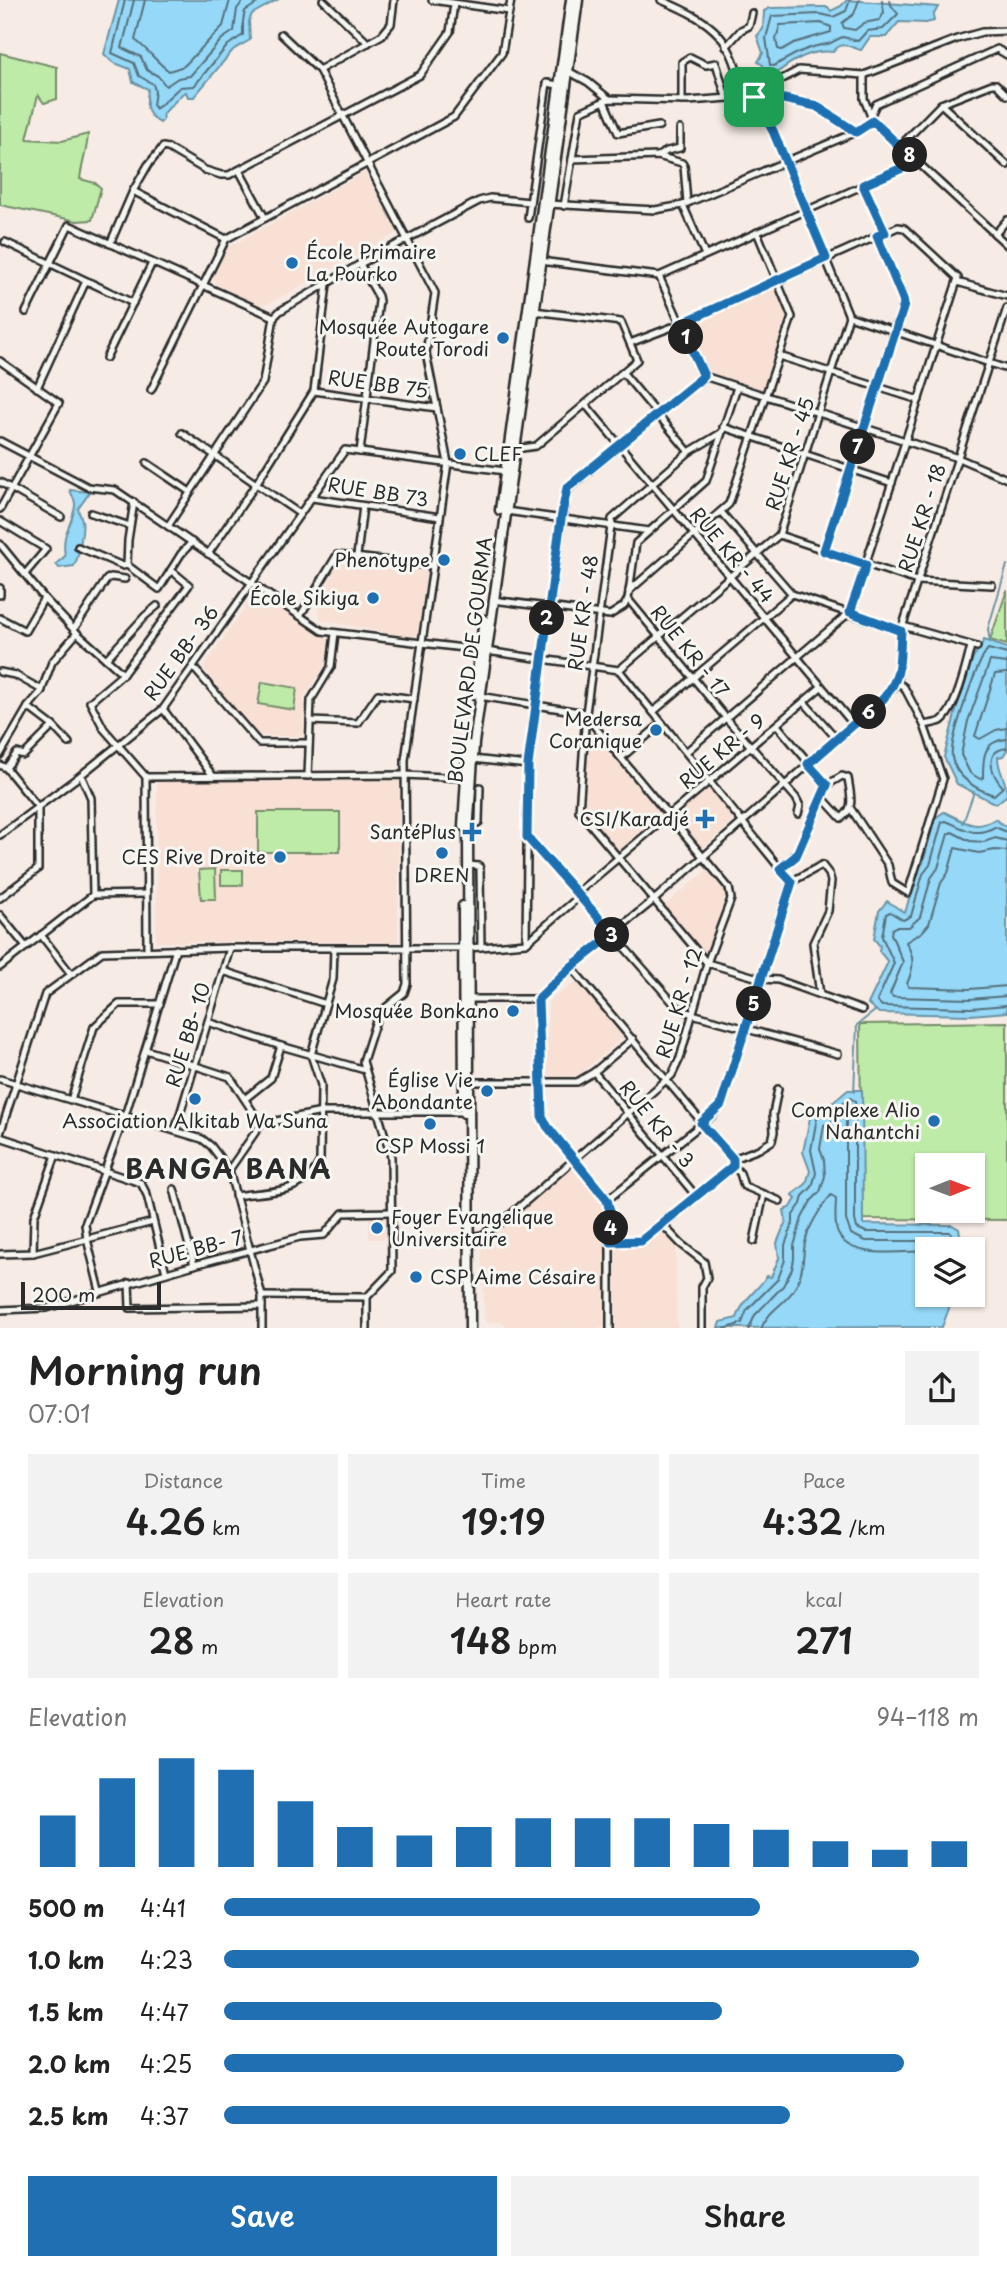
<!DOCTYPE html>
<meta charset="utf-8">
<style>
:root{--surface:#fff;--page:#f2f2f2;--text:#222;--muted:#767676;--accent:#1f6fb2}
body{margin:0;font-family:"Playpen Sans",sans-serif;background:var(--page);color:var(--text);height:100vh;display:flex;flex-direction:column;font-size:26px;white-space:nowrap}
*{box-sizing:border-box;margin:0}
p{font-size:23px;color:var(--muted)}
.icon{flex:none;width:38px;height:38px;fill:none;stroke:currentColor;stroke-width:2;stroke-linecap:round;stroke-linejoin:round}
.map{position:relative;height:1328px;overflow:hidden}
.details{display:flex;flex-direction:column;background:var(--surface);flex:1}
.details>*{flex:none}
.needle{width:46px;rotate:89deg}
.fabs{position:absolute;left:915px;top:1153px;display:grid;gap:14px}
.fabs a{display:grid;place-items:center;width:70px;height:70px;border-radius:0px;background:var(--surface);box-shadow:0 2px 5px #0004;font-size:35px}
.scale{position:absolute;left:21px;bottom:18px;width:140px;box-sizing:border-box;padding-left:7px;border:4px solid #2b2b2b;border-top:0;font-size:19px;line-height:24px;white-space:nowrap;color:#2b2b2b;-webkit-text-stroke:5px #f6f6f2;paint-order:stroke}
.pin{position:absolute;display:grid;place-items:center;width:60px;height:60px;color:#fff;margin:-30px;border-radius:14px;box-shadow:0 4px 10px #0006}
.km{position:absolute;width:35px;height:35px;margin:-18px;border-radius:50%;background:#222;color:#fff;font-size:19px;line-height:35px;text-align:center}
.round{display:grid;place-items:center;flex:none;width:74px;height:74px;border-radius:0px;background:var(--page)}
.head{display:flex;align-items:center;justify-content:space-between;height:119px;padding:0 28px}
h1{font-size:38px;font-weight:600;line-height:52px}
.figures{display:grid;grid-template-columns:repeat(3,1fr);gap:10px;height:119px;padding:7px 28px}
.figures div{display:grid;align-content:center;border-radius:0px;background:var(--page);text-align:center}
.figures b{font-size:35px;font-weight:600}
.figures small{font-size:19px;font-weight:400}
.figures p{font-size:19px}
.chart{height:196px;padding:14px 28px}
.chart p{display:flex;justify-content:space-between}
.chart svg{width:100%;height:126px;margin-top:7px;stroke:var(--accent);stroke-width:6}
.button{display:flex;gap:14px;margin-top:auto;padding:14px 28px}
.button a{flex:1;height:80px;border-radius:0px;background:var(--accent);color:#fff;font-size:28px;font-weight:600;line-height:80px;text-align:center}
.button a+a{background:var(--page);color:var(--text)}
ul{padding:0 28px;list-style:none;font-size:23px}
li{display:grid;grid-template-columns:112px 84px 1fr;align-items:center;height:52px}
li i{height:18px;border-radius:9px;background:var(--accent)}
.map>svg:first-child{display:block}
.built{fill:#f8e0d5}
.green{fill:#beeba8;stroke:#748b6a;stroke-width:2;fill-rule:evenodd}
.water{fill:#95d8f7;stroke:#6b93a5;stroke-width:2}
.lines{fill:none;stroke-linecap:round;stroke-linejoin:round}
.shore{stroke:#55707d;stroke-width:2}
.stream{stroke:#6b93a5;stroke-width:2}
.minor-casing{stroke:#2b2b2b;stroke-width:10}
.highway-casing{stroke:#2b2b2b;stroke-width:13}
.minor{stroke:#f6f6f2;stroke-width:5}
.highway{stroke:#f6f6f2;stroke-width:8}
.route-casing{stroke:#fff;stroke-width:14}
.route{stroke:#1f6fb2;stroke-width:9}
.poi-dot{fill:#1f6fb2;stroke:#f6f6f2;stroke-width:2.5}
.labels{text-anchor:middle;stroke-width:6;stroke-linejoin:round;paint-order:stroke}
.poi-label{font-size:19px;fill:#2b2b2b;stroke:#f6f6f2;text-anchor:end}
.street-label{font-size:19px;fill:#2b2b2b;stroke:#f6f6f2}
.district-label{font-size:26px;font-weight:bold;letter-spacing:2px;fill:#2b2b2b;stroke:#f6f6f2}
</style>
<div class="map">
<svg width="1007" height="1329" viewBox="0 0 1007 1329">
<rect width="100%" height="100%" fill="#f7ece5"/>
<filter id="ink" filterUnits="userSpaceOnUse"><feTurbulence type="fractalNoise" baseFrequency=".0143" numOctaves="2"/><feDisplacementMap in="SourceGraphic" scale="14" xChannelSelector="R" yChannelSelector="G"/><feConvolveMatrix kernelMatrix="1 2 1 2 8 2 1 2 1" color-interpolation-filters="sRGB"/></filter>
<g filter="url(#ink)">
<!-- built -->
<g class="built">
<path d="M365,172L396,230V234L268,304L258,305L216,285L213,276L223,250Z"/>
<path d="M777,287L787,312L764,390L707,371L689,328L690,325Z"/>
<path d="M340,558L427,570L417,639L321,620L318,606Z"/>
<path d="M255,592L321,636L330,638L326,664L304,698L303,736H256L203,668Z"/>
<path d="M592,732L661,814L618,851L582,808L587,733Z"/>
<path d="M157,780L399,781L398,942H156Z"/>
<path d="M708,787L733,816L732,822L702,849L674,815Z"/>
<path d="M707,870L726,893L709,949L702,951L664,906Z"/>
<path d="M577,982L624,1037L580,1074L559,1079L547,1075L548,1001Z"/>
<path d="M573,1164L607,1211L608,1328H508L502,1322H485L481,1239Z"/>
<rect x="369" y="1218" width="16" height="21"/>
<path d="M662,1227L676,1245L677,1328L616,1329V1244H642Z"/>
</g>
<!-- green -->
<g class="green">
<path d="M0,53L57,67V99L44,103L38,95L27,139L62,141L88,134C87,152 82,162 80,179L95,183L101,188L92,220L77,221L0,205Z"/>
<path d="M1007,590V645L990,640Z"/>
<path d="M262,682L297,688L294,710L258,704Z"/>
<rect x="258" y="812" width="82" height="40"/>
<path d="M215,869L216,899H201L199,870Z"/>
<rect x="221" y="870" width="22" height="15"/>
<path d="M1007,1022V1220L862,1219L860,1024ZM928,1166H973V1211H928Z"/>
</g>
<!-- water -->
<g class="water">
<path d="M119,0H277L252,14L249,21L250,40L233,50L194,97H188L186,92L182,94L163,114V120L160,123C144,114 146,104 148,89L133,82L130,69L112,62L104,54Z"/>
<path d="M847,0L938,7L933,16L934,21L926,23L899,22L886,37H870L861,50C849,47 842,40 833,52C808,48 784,66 766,82L763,75V65L758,62L763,53L757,36L763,29L764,11L770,8L820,7H828L831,11L841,6Z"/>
<path d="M70,490L90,492L78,509C79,513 81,517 82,520C84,528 78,561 74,566L59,568L56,564L65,556C61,531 72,527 75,506C76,499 71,496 70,490Z"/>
<path d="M984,640L1007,648V750L1003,756L998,757C998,772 1007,780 1007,795L996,804L957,784L944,757L960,695L972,660Z"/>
<path d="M944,812C965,821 974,832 995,819L1007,828V1012L971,1015L879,1013L868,1004L888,962L879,951L880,946L874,939L879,911L887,901L905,913L917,870L923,863L935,818Z"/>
<path d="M848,1090H862L863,1224L952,1225L959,1229L963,1249L928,1250V1295H954L942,1327L718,1328L720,1322L737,1318C742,1300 757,1291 767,1276L771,1277L779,1258L777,1243L786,1221L784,1210L791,1207L796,1199L792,1195L806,1184L810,1171L803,1152L811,1113L819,1108L827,1107Z"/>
</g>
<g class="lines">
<!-- shore -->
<g class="shore">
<path d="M125,0L112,53L134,63L139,76L153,84L155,91L153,105L156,109L180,87L194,86L228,45L243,35V21L245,11L262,0"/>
<path d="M134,0L122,48L141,57L147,70L158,76L166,86L178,78L190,76L222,39L234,31L237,9L244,0"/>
<path d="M145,0L135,40C148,49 156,62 169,71L184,66L223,26L230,0"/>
<path d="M850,0L846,11L833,17L820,14L772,16L766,38L770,65L774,66C793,55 806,47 827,44C832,43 837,39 843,37L858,41L867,31L883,29L898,14L891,5L890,0"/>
<path d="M859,0L854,14L842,23L844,28L855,30L864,23L879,20L884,13L882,0"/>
<path d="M821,23L831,27V32L794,43L782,50L778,49L776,39L780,25Z"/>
<path d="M1007,654L988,649C977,662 949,741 952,757C955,777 977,790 994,795L1003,787C991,774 983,751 1007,748"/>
<path d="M1007,663L990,661L968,721L961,755L970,773L980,779L983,778C983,759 982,741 1007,739"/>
<path d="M1007,673L995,674L975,736L980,739L996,730L1007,728"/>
<path d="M1007,832L995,827C974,838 966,829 946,821L942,822L930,865L923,874L911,916L903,920L890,912L886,914L882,937L894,963L877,1001L882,1006L971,1008L1007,1005"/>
<path d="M1007,841L995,838L984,842L970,841L952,832L948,834L938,868L931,878L920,917L909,927H895L892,929L891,934L903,962L890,994L893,997L970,999L1007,996"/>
<path d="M1007,851L995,850L979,853L955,848L948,873L941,883L929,924L922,932L906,942C915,958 914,967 907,984L909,987L970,989L1007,986"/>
<path d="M725,1329L742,1323L747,1310L778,1279L785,1260V1245L793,1223V1215L801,1204L803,1196L812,1187L816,1173L811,1150L817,1118L831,1113L850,1098L855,1101V1220L857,1228L866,1232H950L956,1250"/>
<path d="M749,1329L755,1315L783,1286L792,1269L794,1259V1246L802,1218L811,1201L820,1192L825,1176L824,1160L820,1149L824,1125L841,1116L846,1119V1220L851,1234L866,1241H942L946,1250"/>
<path d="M761,1329C767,1312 783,1305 793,1291C802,1277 803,1264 804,1249C806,1229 819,1210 831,1195L836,1198C836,1208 834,1220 837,1231C847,1261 902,1251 928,1251"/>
</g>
<!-- stream -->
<g class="stream">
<path d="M990,642L988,629L1007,565"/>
<path d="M963,823L974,792"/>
<path d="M854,1092L857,1025L876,1010"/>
</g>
<!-- minor casing -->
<g class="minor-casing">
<g id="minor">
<path d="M323,0L368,43"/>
<path d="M432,0L509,11"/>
<path d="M661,0C715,23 733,37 743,97"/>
<path d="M726,47L741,30L749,26L752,13"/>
<path d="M319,70L382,35L391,24L394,0"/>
<path d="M568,71L588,82L609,99"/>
<path d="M864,75V99L873,121L1007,245"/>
<path d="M754,97L784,99L816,106L856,132"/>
<path d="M604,101L618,133L659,126"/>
<path d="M682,101V62L690,57L706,65L716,63L726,97"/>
<path d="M941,104L1007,165"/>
<path d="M871,115L876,104L997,49L1007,55"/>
<path d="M900,146L941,104L992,84H996L1007,95"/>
<path d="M658,156L667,151L680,148V129"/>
<path d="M572,159L658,156L682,163L684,166L687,203"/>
<path d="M239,170L265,218"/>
<path d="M863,185L885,233"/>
<path d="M133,191L148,165L163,147L168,148L205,170L221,175H229L420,75L450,32L454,4"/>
<path d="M548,204L655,210L683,205L856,132L873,121"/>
<path d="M683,205L705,255"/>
<path d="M564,206L580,112L609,99L688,101L743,97L753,95L799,70L864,75L957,39L982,32L1007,31"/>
<path d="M528,218L547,83L558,85"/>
<path d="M995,234L1007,220"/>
<path d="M5,242L133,303"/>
<path d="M110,244L133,191L226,239"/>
<path d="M540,261L659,276L916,162"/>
<path d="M360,264L378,296L379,301L360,452"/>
<path d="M659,276L704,376L958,458L1007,479"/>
<path d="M957,282L1007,296"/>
<path d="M26,312L69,225L274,317"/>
<path d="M849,316L1007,369"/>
<path d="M274,317L280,311L360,264L479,201L490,198L530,202"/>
<path d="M630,343L680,324L898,227L904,228L958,278L850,612L686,752"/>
<path d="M779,356L919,400"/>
<path d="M106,358L152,263"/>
<path d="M0,361L59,403L0,509"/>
<path d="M624,374L689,452"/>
<path d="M37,388L86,281"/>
<path d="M151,390L226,239L454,117L502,53L511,0"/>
<path d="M314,391L437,408"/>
<path d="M586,405L854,725"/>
<path d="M723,427L892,483"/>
<path d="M182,433L300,514"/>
<path d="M721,433L689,452L612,519L586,713L579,811L707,963L762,979L778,980L862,1010"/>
<path d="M0,441L88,487L115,490L322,631L480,650"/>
<path d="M515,449L536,446L637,360L621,322L534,311"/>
<path d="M147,463L190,492"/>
<path d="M0,482L61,517"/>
<path d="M312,498L440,517"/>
<path d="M506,511L649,531"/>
<path d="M721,512L792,594L901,631"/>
<path d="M91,513L130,526"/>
<path d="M0,521L46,549L25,574"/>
<path d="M168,526L263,382L274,317"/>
<path d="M779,535L917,581L992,585"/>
<path d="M0,544L44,598L77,633L123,674"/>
<path d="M78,547L123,566L127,565L159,589L181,554L192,542"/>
<path d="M824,551L903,305V299L877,236"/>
<path d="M208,554L256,484L314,391L327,284"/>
<path d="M357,556L363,506"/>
<path d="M127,565L128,540L134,502"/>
<path d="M0,588V595"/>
<path d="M629,591L729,504L792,317L757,232"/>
<path d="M628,599L726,718L796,798L800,806L798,814"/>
<path d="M493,600L610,615L624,606L628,599L636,543L706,481L737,387"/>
<path d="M300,616L337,555L433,566"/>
<path d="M0,618L25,631L44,598"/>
<path d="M903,626L977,647"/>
<path d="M74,629L107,579L111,577L125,579"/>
<path d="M486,651L619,670L779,535L849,316L786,161L768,121L753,95"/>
<path d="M106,659L145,616L157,606"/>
<path d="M193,667L259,743H309"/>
<path d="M619,670L791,882"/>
<path d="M0,672L15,675L42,690"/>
<path d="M479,696L586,713"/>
<path d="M804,702L837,739"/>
<path d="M163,709L213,776"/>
<path d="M653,712L792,594"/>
<path d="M310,721L358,723L378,694L414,699"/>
<path d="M777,725L809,763"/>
<path d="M924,725C929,724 937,723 941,721C956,711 967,663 971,646"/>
<path d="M53,726L69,743"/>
<path d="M0,755L28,707L41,692L52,662L77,633"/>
<path d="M621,758L662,723"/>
<path d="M473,759L528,765"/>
<path d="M0,765L6,768L17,753L24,755L53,726L28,707"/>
<path d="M308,776L311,700L331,667L335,633"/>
<path d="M146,777L405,775L465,778"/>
<path d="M822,797L841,818C856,809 850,793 848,778L842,776L827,785"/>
<path d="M851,809L888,865L892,883L908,893L943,779L924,725L904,687L897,682"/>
<path d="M468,828L479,822L480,787"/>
<path d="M0,835L81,775L163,709L345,450L505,471"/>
<path d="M527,837L677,1007L692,1014L838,1054"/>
<path d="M468,865L479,866L480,869L481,947"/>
<path d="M780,869L798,852L827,785L808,764"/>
<path d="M578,892L821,687"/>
<path d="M93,895L146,894"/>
<path d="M0,898L38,869V807L6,768"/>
<path d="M0,915L26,947"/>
<path d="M41,935L71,974"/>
<path d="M526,943L528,765L566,491L704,376"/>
<path d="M469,948L526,943L581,895"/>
<path d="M147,949L146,777L104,729L90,702L123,674L189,585L171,570"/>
<path d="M0,967L93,895L91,798L81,775"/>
<path d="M571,967L733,1159L732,1168L662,1224"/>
<path d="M223,971L326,1004"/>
<path d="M469,999H538L571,967L654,900L883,699L894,687L898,677L901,631L1007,308"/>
<path d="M538,999L542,1116L547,1126L607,1200L610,1207V1329"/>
<path d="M208,1022L281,1046L365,1070"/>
<path d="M146,1050L230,1077L261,1124"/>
<path d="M594,1072L696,1196"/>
<path d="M0,1079L202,1139L211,1146L229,1170L262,1296V1329"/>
<path d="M470,1082H577L594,1072L633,1039"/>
<path d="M246,1098L271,1078L281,1046"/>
<path d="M71,1100L94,1027L119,1004H160"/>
<path d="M175,1131L230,948"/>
<path d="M0,1134L45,994L102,952L230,948H463"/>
<path d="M0,1137L141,1183L147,1195L166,1273"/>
<path d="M733,1159L759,1149L772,1141L774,1132L773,1114L778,1089"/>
<path d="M733,1166L740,1173L744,1186L780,1201"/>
<path d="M229,1170L261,1124L322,1112H464"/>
<path d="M174,1189L194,1265"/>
<path d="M235,1196C268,1191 305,1195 320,1161L321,1085L311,1055L333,979L334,948"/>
<path d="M607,1200L713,1115L721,1105L791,882L822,865L829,874L831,881L828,911L813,943L820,995"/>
<path d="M470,1237L482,1235L502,1222L672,1075L680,1058L707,963L731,899L729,888L586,716"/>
<path d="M754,1241L764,1194"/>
<path d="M611,1242L641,1241L662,1224L681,1244L704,1262L707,1278L702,1287V1329"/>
<path d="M33,1253L34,1217L56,1155"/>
<path d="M0,1254L33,1253L153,1222"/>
<path d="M129,1283L130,1308L262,1306"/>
<path d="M100,1291L87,1239L85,1224L125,1116L176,949"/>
<path d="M262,1296L367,1297L392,1271L391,1157L363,1061L378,1014L404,993L407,984L405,760L448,463L426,353L435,293L319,70L281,34"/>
<path d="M0,1310L47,1308L194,1265L300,1237L324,1235L343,1213L391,1212"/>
<path d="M367,1329V1297"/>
</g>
</g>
<!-- highway casing -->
<g class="highway-casing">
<g id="highway">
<path d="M500,510L571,0"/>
<path d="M474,694L484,620"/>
<path d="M463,826L468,745"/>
<path d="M463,906L464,1113"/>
<path d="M470,1329L468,834L474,743L578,0"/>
</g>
</g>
<!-- minor -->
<use href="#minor" class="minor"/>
<!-- highway -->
<use href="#highway" class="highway"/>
</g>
</g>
<g class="lines" filter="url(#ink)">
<!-- route casing -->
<g class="route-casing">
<path id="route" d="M754,97L784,99L816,106L856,132L873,121L916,162L863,185L885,233L877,236L903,299L904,305L824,551L866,565L850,612L901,631C899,660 903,676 883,699L808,764L827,785L796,856L780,869L792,882L721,1105L701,1123L733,1159V1166L641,1241L611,1242V1215L607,1200L547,1126L542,1116L538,999L571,967L613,934L527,837L528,765L561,519L567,488L704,376L680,324L826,258L773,131Z"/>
</g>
<!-- route -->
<use href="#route" class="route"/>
</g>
<!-- markers -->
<g class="poi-dot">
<circle cx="292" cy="263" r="7"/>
<circle cx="503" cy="338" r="7"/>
<circle cx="460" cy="454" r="7"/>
<circle cx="444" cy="560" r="7"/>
<circle cx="373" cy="598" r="7"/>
<circle cx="656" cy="730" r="7"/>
<path d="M701.5 808.5h7v7h7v7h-7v7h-7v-7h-7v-7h7z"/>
<path d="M468.5 821.5h7v7h7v7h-7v7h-7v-7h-7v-7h7z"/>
<circle cx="442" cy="853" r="7"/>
<circle cx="280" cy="857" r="7"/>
<circle cx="513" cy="1011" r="7"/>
<circle cx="487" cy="1091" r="7"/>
<circle cx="195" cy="1099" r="7"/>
<circle cx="934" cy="1121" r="7"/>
<circle cx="430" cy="1124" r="7"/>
<circle cx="377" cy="1228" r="7"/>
<circle cx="416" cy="1277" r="7"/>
</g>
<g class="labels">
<!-- poi labels -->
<g class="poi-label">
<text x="306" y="259" text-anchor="start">École Primaire<tspan x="306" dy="22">La Pourko</tspan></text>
<text x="489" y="334">Mosquée Autogare<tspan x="489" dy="22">Route Torodi</tspan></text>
<text x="474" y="461" text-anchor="start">CLEF</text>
<text x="430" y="567">Phenotype</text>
<text x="359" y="605">École Sikiya</text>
<text x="642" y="726">Medersa<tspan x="642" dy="22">Coranique</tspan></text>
<text x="689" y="826">CSI/Karadjé</text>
<text x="456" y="839">SantéPlus</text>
<text x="266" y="864">CES Rive Droite</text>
<text x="442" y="882" text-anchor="middle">DREN</text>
<text x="499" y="1018">Mosquée Bonkano</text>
<text x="473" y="1087">Église Vie<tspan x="473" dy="22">Abondante</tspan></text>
<text x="920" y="1117">Complexe Alio<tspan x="920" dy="22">Nahantchi</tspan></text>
<text x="195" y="1128" text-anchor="middle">Association Alkitab Wa Suna</text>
<text x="430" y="1153" text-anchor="middle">CSP Mossi 1</text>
<text x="391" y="1224" text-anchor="start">Foyer Evangelique<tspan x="391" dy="22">Universitaire</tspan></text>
<text x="430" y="1284" text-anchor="start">CSP Aime Césaire</text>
</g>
<!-- street labels -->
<g class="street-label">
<text transform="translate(378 384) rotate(8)" y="7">RUE BB 75</text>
<text transform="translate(790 454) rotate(-72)" y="7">RUE KR - 45</text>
<text transform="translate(378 492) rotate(9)" y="7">RUE BB 73</text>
<text transform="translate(922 518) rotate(-72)" y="7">RUE KR - 18</text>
<text transform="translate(732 555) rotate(50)" y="7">RUE KR - 44</text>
<text transform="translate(583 613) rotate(-82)" y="7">RUE KR - 48</text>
<text transform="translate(690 651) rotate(51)" y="7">RUE KR - 17</text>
<text transform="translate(181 653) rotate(-54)" y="7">RUE BB- 36</text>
<text transform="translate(470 660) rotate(-83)" y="7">BOULEVARD DE GOURMA</text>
<text transform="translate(722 751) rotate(-40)" y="7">RUE KR - 9</text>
<text transform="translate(679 1003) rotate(-73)" y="7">RUE KR - 12</text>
<text transform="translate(188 1035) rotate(-73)" y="7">RUE BB- 10</text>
<text transform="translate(657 1124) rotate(51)" y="7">RUE KR - 3</text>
<text transform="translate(196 1249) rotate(-15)" y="7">RUE BB- 7</text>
</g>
<!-- district labels -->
<g class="district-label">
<text x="229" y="1179">BANGA BANA</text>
</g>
</g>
</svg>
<div class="fabs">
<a><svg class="needle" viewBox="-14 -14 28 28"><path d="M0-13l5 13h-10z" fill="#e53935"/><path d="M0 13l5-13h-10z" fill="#767676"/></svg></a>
<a><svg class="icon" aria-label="layers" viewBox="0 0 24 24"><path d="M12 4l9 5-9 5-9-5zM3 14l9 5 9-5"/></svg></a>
</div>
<div class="scale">200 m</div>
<div class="pin" style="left:754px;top:97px;background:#1e9e55"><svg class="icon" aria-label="arrive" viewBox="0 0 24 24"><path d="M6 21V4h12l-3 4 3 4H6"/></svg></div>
<b class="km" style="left:686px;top:337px">1</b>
<b class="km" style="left:547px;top:618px">2</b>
<b class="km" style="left:612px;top:935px">3</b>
<b class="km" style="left:611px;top:1228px">4</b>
<b class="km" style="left:754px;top:1004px">5</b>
<b class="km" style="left:869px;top:712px">6</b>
<b class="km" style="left:858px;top:447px">7</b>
<b class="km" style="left:910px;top:155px">8</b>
</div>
<section class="details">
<div class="head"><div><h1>Morning run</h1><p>07:01</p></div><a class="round"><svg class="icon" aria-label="share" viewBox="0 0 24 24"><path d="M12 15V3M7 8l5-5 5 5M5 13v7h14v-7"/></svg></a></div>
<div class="figures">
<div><p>Distance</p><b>4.26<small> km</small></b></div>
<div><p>Time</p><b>19:19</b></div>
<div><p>Pace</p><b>4:32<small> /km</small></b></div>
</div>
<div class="figures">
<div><p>Elevation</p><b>28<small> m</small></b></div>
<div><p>Heart rate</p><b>148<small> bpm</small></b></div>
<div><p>kcal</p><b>271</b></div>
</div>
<div class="chart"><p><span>Elevation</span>94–118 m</p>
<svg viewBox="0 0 160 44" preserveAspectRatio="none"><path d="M5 44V26M15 44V13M25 44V6M35 44V10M45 44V21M55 44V30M65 44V33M75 44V30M85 44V27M95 44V27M105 44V27M115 44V29M125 44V31M135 44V35M145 44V38M155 44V35"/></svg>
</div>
<ul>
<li><b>500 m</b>4:41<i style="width:71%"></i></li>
<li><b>1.0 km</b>4:23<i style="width:92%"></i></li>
<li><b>1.5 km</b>4:47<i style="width:66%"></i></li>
<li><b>2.0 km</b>4:25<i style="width:90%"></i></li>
<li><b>2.5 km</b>4:37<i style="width:75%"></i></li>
</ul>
<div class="button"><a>Save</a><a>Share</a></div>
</section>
